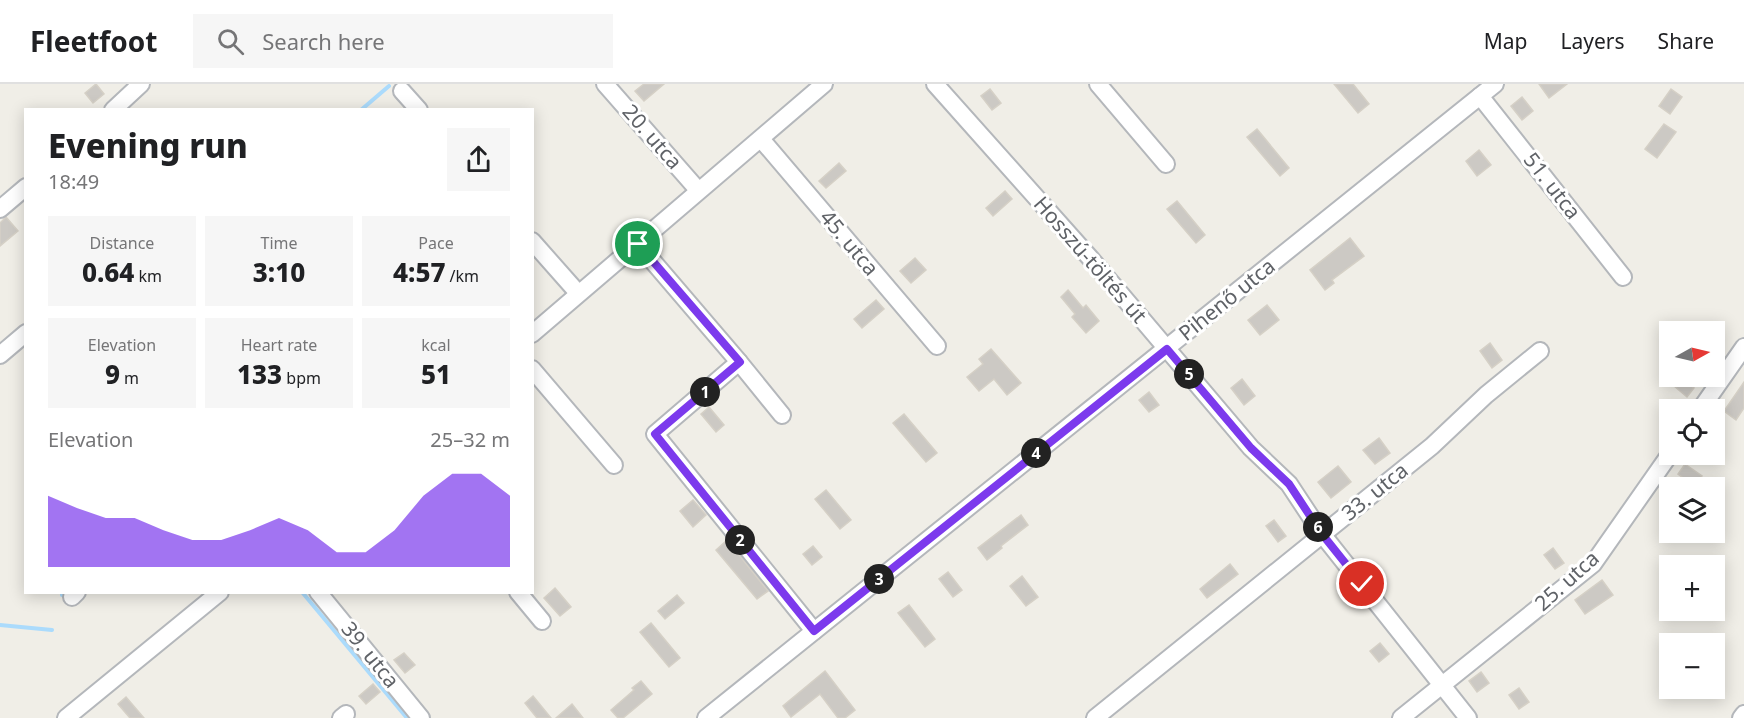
<!DOCTYPE html>
<meta charset="utf-8">
<style>
:root{--surface:#fff;--page:#f6f6f6;--text:#202124;--muted:#757577;--line:#e0e0e0;--accent:#7c3aed}
body{margin:0;font-family:"Noto Sans",sans-serif;background:var(--page);color:var(--text);height:100vh;display:flex;flex-direction:column;font-size:22px;white-space:nowrap}
*{box-sizing:border-box;margin:0}
p{font-size:20px;color:var(--muted)}
.icon{flex:none;width:33px;height:33px;fill:none;stroke:currentColor;stroke-width:2;stroke-linecap:round;stroke-linejoin:round}
.map{position:relative;flex:1;overflow:hidden}
.sheet{position:absolute;left:24px;top:24px;width:510px;height:486px;display:flex;flex-direction:column;background:var(--surface);border-radius:0px;box-shadow:0 3px 15px #0003}
.sheet>*{flex:none}
.needle{width:39px;rotate:82deg}
.fabs{position:absolute;left:1659px;top:237px;display:grid;gap:12px}
.fabs a{display:grid;place-items:center;width:66px;height:66px;border-radius:0px;background:var(--surface);box-shadow:0 3px 15px #0003;font-size:30px}
.pin{position:absolute;display:grid;place-items:center;width:51px;height:51px;color:#fff;margin:-26px;border:3px solid #fff;border-radius:50%;box-shadow:0 2px 6px #0007}
.km{position:absolute;width:30px;height:30px;margin:-15px;border-radius:50%;background:#222;color:#fff;font-size:16px;line-height:30px;text-align:center}
.round{display:grid;place-items:center;flex:none;width:63px;height:63px;border-radius:0px;background:var(--page)}
.summary{display:flex;align-items:center;justify-content:space-between;height:102px;padding:0 24px}
h1{font-size:33px;font-weight:800;line-height:45px}
.metrics{display:grid;grid-template-columns:repeat(3,1fr);gap:9px;height:102px;padding:6px 24px}
.metrics div{display:grid;align-content:center;border-radius:0px;background:var(--page);text-align:center}
.metrics b{font-size:26px;font-weight:800}
.metrics small{font-size:16px;font-weight:400}
.metrics p{font-size:16px}
.chart{height:168px;padding:12px 24px}
.chart p{display:flex;justify-content:space-between}
.chart svg{width:100%;height:108px;margin-top:6px;fill:var(--accent);opacity:.7}
header{display:flex;align-items:center;gap:36px;box-sizing:border-box;height:84px;padding:0 30px;background:var(--surface);border-bottom:2px solid var(--line)}
header strong{font-size:28px}
nav{display:flex;gap:33px;margin-inline-start:auto;font-size:21px}
.search{width:420px;height:54px;background:var(--page);display:flex;align-items:center;gap:15px;box-sizing:border-box;padding:0 21px;border-radius:0px;color:var(--muted);font-size:22px}
.map>svg:first-child{display:block}
.lines{fill:none;stroke-linecap:round;stroke-linejoin:round}
.stream{stroke:#abdbfc;stroke-width:4}
.building{fill:#ccc9c4;stroke:#d5d0c6;stroke-width:1.5}
.minor-casing{stroke:#b4b7bb;stroke-width:20}
.minor{stroke:#fff;stroke-width:16}
.route-casing{stroke:#fff;stroke-width:12}
.route{stroke:#7c3aed;stroke-width:8}
.labels{text-anchor:middle;stroke-width:6;stroke-linejoin:round;paint-order:stroke}
.street-label{font-size:21px;fill:#5f6267;stroke:#fff}
</style>
<header>
<strong>Fleetfoot</strong>
<div class="search"><svg class="icon" aria-label="search" viewBox="0 0 24 24"><circle cx="10" cy="10" r="6"/><path d="M15 15l6 6"/></svg>Search here</div>
<nav><a>Map</a><a>Layers</a><a>Share</a></nav>
</header>
<div class="map">
<svg width="1744" height="634" viewBox="0 0 1744 634">
<rect width="100%" height="100%" fill="#f0eee7"/>
<g class="lines">
<!-- stream -->
<g class="stream">
<path d="M361,26L389,2"/>
<path d="M302,508L407,634"/>
<path d="M62,511V508"/>
<path d="M0,541L52,546"/>
</g>
</g>
<!-- building -->
<g class="building">
<path d="M96,0L104,10L93,19L85,9Z"/>
<path d="M644,0H664L644,17L635,7Z"/>
<path d="M1334,0H1353L1369,20L1358,29Z"/>
<path d="M1539,0H1567L1549,14Z"/>
<path d="M990,5L1001,19L992,26L981,12Z"/>
<path d="M1671,5L1682,13L1670,30L1659,22Z"/>
<path d="M1522,13L1533,27L1522,36L1511,22Z"/>
<path d="M1664,40L1676,48L1657,74L1645,65Z"/>
<path d="M1257,45L1289,84L1280,92L1247,53Z"/>
<path d="M1479,66L1491,81L1477,92L1466,77Z"/>
<path d="M839,79L846,87L826,104L819,97Z"/>
<path d="M1005,107L1012,115L993,132L986,124Z"/>
<path d="M1177,117L1205,151L1196,159L1167,125Z"/>
<path d="M6,133L18,147L0,162V139Z"/>
<path d="M1350,154L1364,172L1332,196L1334,199L1325,206L1310,186Z"/>
<path d="M915,174L926,186L911,199L900,187Z"/>
<path d="M1068,206L1083,224L1086,221L1099,237L1086,249L1072,233L1075,230L1061,213Z"/>
<path d="M876,216L884,225L862,244L854,235Z"/>
<path d="M1267,221L1279,236L1260,251L1248,236Z"/>
<path d="M1490,259L1502,276L1492,284L1480,267Z"/>
<path d="M991,265L1021,299L1007,311L994,295L979,307L967,293L983,280L979,275Z"/>
<path d="M1680,294L1694,304L1687,313L1674,302Z"/>
<path d="M1242,295L1255,312L1244,321L1231,304Z"/>
<path d="M1744,298V324L1736,336L1724,327Z"/>
<path d="M1149,308L1159,321L1149,328L1139,316Z"/>
<path d="M709,323L724,341L716,348L701,330Z"/>
<path d="M904,330L937,369L926,378L893,339Z"/>
<path d="M1379,354L1390,369L1375,380L1363,366Z"/>
<path d="M1685,380L1702,392L1694,402L1678,390Z"/>
<path d="M1338,382L1351,398L1331,414L1318,398Z"/>
<path d="M826,406L851,436L840,445L815,415Z"/>
<path d="M693,416L706,431L693,443L680,427Z"/>
<path d="M1021,431L1028,441L1001,462L1002,464L987,476L978,464Z"/>
<path d="M1274,436L1286,452L1278,458L1266,442Z"/>
<path d="M727,456L768,507L757,515L716,466Z"/>
<path d="M813,462L822,473L812,481L803,470Z"/>
<path d="M1553,464L1564,479L1555,485L1544,471Z"/>
<path d="M1230,480L1238,490L1207,514L1200,505Z"/>
<path d="M948,488L962,506L953,513L939,495Z"/>
<path d="M1022,492L1038,513L1026,522L1010,502Z"/>
<path d="M1602,496L1613,511L1585,530L1575,516Z"/>
<path d="M555,504L571,523L560,532L544,514Z"/>
<path d="M677,511L684,519L665,535L658,527Z"/>
<path d="M909,521L935,555L925,563L898,529Z"/>
<path d="M651,539L680,574L669,583L640,548Z"/>
<path d="M1380,559L1389,570L1379,578L1370,567Z"/>
<path d="M404,569L415,581L405,589L394,576Z"/>
<path d="M825,587L855,626L845,634H838L820,610L791,633L783,622Z"/>
<path d="M1481,588L1489,599L1477,608L1469,597Z"/>
<path d="M641,597L652,610L623,634H618L611,626L634,606L632,604Z"/>
<path d="M373,600L380,608L366,620L359,612Z"/>
<path d="M1519,604L1529,618L1519,625L1509,611Z"/>
<path d="M533,612L551,634H537L525,619Z"/>
<path d="M126,613L144,634H130L118,620Z"/>
<path d="M572,620L583,634H556Z"/>
</g>
<g class="lines">
<!-- minor casing -->
<g class="minor-casing">
<g id="minor">
<path d="M605,0L698,106"/>
<path d="M935,0L1091,175L1251,364L1289,400L1322,450L1468,634"/>
<path d="M1098,0L1166,80"/>
<path d="M402,7L419,26"/>
<path d="M1480,12L1623,193"/>
<path d="M113,26L141,0"/>
<path d="M761,55L937,262"/>
<path d="M0,125L26,103"/>
<path d="M532,157L578,209"/>
<path d="M638,160L739,278L655,350L814,547"/>
<path d="M532,250L824,0"/>
<path d="M0,271L26,249"/>
<path d="M739,278L782,331"/>
<path d="M532,285L614,381"/>
<path d="M1700,326L1744,263"/>
<path d="M318,508L421,634"/>
<path d="M518,508L542,537"/>
<path d="M72,513L77,508"/>
<path d="M66,634L220,508"/>
<path d="M341,634L346,630"/>
<path d="M706,634L1495,0"/>
<path d="M1095,634L1432,362L1486,311L1540,267"/>
<path d="M1401,634L1593,480L1670,370"/>
<path d="M1741,634L1744,630"/>
</g>
</g>
<!-- minor -->
<use href="#minor" class="minor"/>
</g>
<g class="lines">
<!-- route casing -->
<g class="route-casing">
<path id="route" d="M638,160L740,278L655,350L814,547L1167,265L1251,364L1289,400L1322,450L1362,500"/>
</g>
<!-- route -->
<use href="#route" class="route"/>
</g>
<g class="labels">
<!-- street labels -->
<g class="street-label">
<text transform="translate(652 53) rotate(49)" y="7">20. utca</text>
<text transform="translate(1552 102) rotate(52)" y="7">51. utca</text>
<text transform="translate(849 159) rotate(50)" y="7">45. utca</text>
<text transform="translate(1090 176) rotate(49)" y="7">Hosszú-töltés út</text>
<text transform="translate(1227 216) rotate(-39)" y="7">Pihenő utca</text>
<text transform="translate(1375 408) rotate(-39)" y="7">33. utca</text>
<text transform="translate(1567 497) rotate(-42)" y="7">25. utca</text>
<text transform="translate(370 571) rotate(51)" y="7">39. utca</text>
</g>
</g>
</svg>
<div class="fabs">
<a><svg class="needle" viewBox="-14 -14 28 28"><path d="M0-13l5 13h-10z" fill="#e53935"/><path d="M0 13l5-13h-10z" fill="#757577"/></svg></a>
<a><svg class="icon" aria-label="locate" viewBox="0 0 24 24"><circle cx="12" cy="12" r="6"/><path d="M12 2v4M12 18v4M2 12h4M18 12h4"/></svg></a>
<a><svg class="icon" aria-label="layers" viewBox="0 0 24 24"><path d="M12 4l9 5-9 5-9-5zM3 14l9 5 9-5"/></svg></a>
<a>+</a>
<a>−</a>
</div>
<div class="pin" style="left:638px;top:160px;background:#1e9e55"><svg class="icon" aria-label="arrive" viewBox="0 0 24 24"><path d="M6 21V4h12l-3 4 3 4H6"/></svg></div>
<div class="pin" style="left:1362px;top:500px;background:#d93025"><svg class="icon" aria-label="check" viewBox="0 0 24 24"><path d="M5 12l5 5 9-10"/></svg></div>
<b class="km" style="left:705px;top:308px">1</b>
<b class="km" style="left:740px;top:456px">2</b>
<b class="km" style="left:879px;top:495px">3</b>
<b class="km" style="left:1036px;top:369px">4</b>
<b class="km" style="left:1189px;top:290px">5</b>
<b class="km" style="left:1318px;top:443px">6</b>
<section class="sheet">
<div class="summary"><div><h1>Evening run</h1><p>18:49</p></div><a class="round"><svg class="icon" aria-label="share" viewBox="0 0 24 24"><path d="M12 15V3M7 8l5-5 5 5M5 13v7h14v-7"/></svg></a></div>
<div class="metrics">
<div><p>Distance</p><b>0.64<small> km</small></b></div>
<div><p>Time</p><b>3:10</b></div>
<div><p>Pace</p><b>4:57<small> /km</small></b></div>
</div>
<div class="metrics">
<div><p>Elevation</p><b>9<small> m</small></b></div>
<div><p>Heart rate</p><b>133<small> bpm</small></b></div>
<div><p>kcal</p><b>51</b></div>
</div>
<div class="chart"><p><span>Elevation</span>25–32 m</p>
<svg viewBox="0 0 160 44" preserveAspectRatio="none"><path d="M0 44V15L10 20L20 24L30 24L40 29L50 33L60 33L70 29L80 24L90 29L100 38L110 38L120 29L130 15L140 6L150 6L160 15V44z"/></svg>
</div>
</section>
</div>
